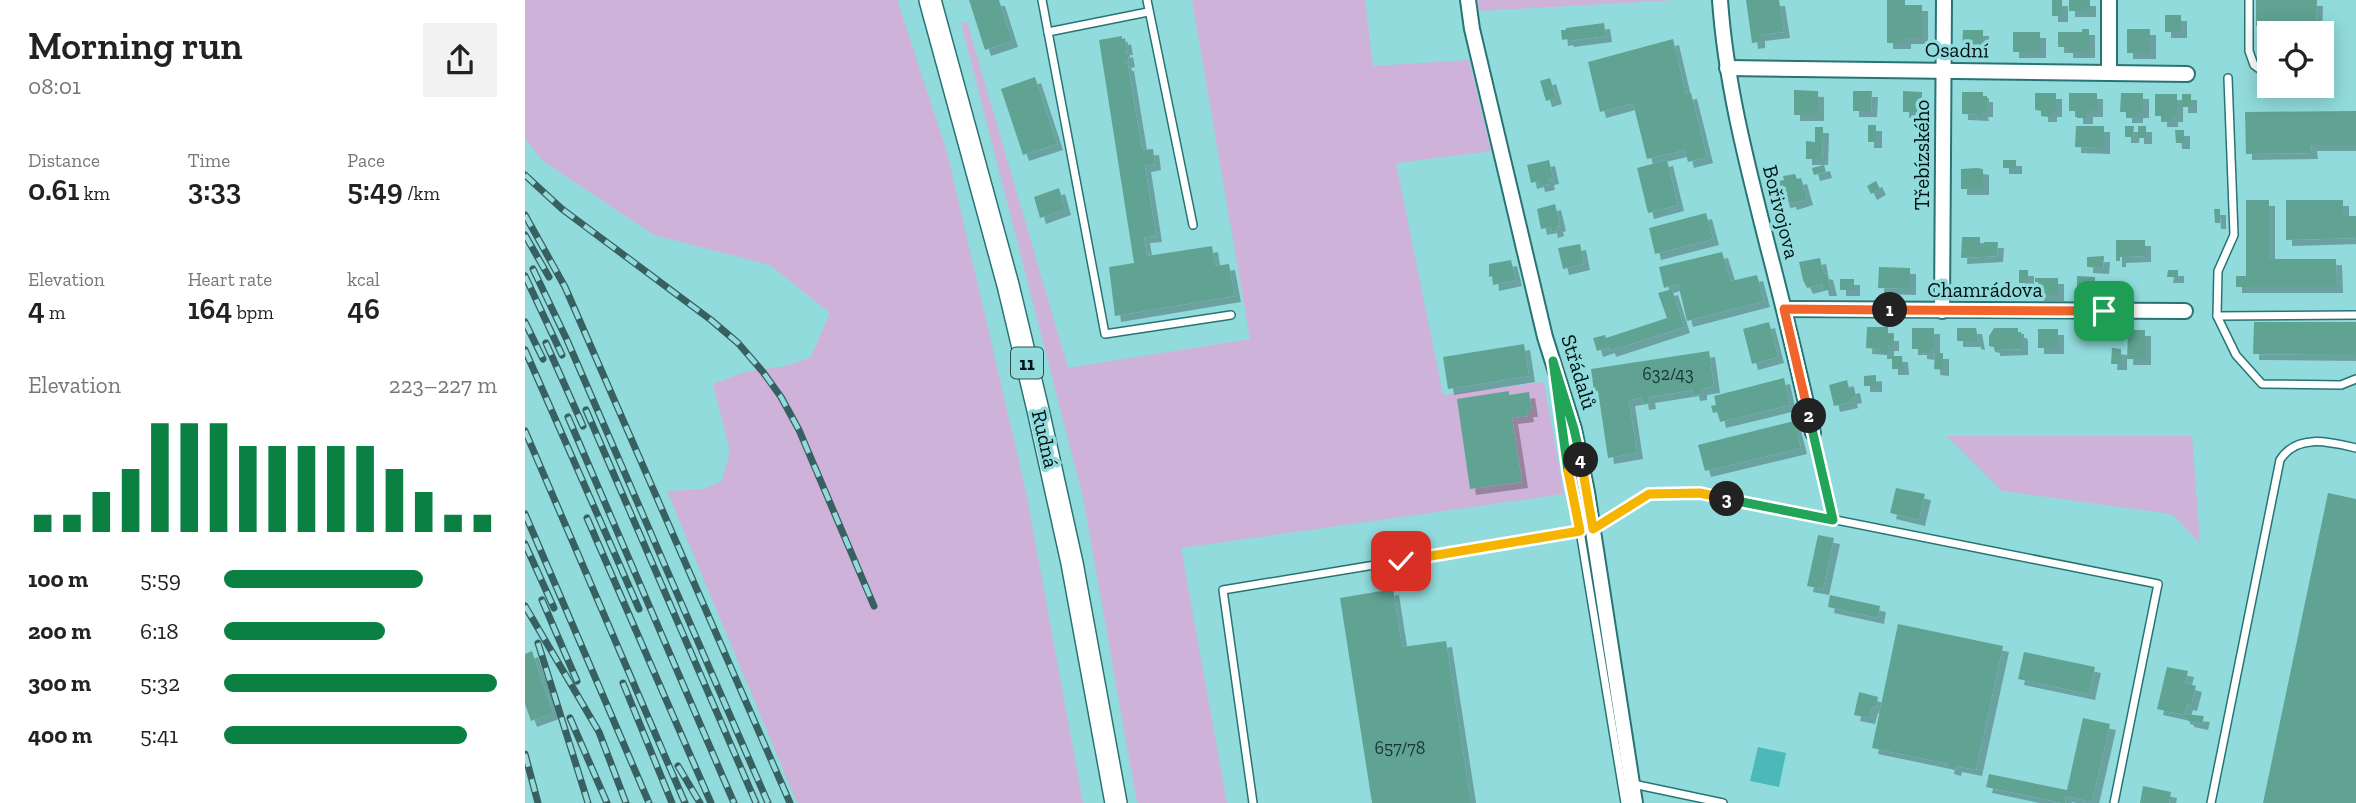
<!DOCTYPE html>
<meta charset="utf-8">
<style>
:root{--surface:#fff;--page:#f2f2f2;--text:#222;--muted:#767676;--accent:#0b8043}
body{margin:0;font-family:"Zilla Slab",serif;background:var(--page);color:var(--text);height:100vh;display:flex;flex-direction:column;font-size:26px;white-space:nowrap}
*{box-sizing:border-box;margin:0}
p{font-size:23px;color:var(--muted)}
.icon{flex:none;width:38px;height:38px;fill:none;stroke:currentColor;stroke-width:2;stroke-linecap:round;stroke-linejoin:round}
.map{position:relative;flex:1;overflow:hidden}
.panel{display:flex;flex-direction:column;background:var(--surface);width:525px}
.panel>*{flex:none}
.controls{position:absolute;left:1732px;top:21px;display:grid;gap:14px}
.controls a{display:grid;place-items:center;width:77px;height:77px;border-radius:0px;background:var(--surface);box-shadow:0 4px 18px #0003;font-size:35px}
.pin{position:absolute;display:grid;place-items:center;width:60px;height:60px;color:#fff;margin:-30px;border-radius:14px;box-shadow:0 4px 10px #0006}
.km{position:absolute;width:35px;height:35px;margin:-18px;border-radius:50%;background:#222;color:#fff;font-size:19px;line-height:35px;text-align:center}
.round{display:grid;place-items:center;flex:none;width:74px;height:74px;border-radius:0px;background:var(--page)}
.summary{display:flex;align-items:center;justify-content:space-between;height:119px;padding:0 28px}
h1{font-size:38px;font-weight:600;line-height:52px}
.figures{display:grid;grid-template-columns:repeat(3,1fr);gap:10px;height:119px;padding:7px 28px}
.figures div{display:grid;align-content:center}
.figures b{font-size:30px;font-weight:600}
.figures small{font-size:19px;font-weight:400}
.figures p{font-size:19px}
.chart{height:196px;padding:14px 28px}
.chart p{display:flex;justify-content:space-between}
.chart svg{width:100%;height:126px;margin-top:7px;stroke:var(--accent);stroke-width:6}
ul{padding:0 28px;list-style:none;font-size:23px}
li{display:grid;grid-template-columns:112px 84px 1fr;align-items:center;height:52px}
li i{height:18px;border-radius:9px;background:var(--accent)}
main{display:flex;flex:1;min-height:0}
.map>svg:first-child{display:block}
.green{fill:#cfb2d9}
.water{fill:#4bb9ba}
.building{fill:#60a393;filter:url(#shadow)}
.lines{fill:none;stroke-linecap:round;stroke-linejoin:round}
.lane-casing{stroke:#287475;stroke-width:10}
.street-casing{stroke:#287475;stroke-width:18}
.primary-casing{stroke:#287475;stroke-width:24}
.lane{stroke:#fff;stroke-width:7}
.street{stroke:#fff;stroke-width:14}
.primary{stroke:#fff;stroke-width:21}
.rail-casing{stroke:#386061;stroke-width:7}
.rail{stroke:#92dbdc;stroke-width:4.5;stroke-dasharray:13;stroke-linecap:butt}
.split-1-casing{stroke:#fff;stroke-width:14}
.split-2-casing{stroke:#fff;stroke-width:14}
.split-3-casing{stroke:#fff;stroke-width:14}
.split-4-casing{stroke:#fff;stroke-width:14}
.split-5-casing{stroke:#fff;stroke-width:14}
.split-6-casing{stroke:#fff;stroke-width:14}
.split-1{stroke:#f0652b;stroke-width:9}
.split-2{stroke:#f0652b;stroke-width:9}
.split-3{stroke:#22a559;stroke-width:9}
.split-4{stroke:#f5b400;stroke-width:9}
.split-5{stroke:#22a559;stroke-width:9}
.split-6{stroke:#f5b400;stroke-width:9}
.labels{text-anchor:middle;stroke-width:7;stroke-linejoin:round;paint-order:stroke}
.number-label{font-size:18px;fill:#183633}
.shield{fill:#92dbdc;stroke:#2c4e4f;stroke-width:2}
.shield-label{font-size:19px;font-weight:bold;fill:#001213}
.street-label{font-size:21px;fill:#001213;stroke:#92dbdc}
</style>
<main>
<section class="panel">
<div class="summary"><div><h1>Morning run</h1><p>08:01</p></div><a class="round"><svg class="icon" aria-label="share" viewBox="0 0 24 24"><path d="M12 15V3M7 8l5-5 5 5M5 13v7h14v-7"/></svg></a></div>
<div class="figures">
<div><p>Distance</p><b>0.61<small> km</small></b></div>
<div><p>Time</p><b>3:33</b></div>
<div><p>Pace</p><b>5:49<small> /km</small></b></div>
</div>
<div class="figures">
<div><p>Elevation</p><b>4<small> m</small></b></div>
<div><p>Heart rate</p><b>164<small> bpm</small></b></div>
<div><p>kcal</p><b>46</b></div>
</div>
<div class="chart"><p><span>Elevation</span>223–227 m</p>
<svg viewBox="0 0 160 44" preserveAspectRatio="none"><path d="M5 44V38M15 44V38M25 44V30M35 44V22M45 44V6M55 44V6M65 44V6M75 44V14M85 44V14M95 44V14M105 44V14M115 44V14M125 44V22M135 44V30M145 44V38M155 44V38"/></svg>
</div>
<ul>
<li><b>100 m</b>5:59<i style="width:73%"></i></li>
<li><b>200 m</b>6:18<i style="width:59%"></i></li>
<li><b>300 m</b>5:32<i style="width:100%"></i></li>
<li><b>400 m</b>5:41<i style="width:89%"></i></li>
</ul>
</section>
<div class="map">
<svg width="1831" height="803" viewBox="0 0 1831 803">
<defs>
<filter id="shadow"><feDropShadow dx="6" dy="6" stdDeviation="0" flood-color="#0004"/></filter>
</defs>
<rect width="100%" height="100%" fill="#92dbdc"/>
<!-- green -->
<g class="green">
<path d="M0,0H372L422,152L501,492L558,803H272L142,491L178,489L197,481L205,451L188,384L220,372L262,366L286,357L305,313L245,265L129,235L18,161L0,139Z"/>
<path d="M667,0H840L848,66L944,60L966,151L871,163L918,395L1019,382L1039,494L656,548L702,803H612L558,497L436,23L442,22L543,368L725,339Z"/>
<path d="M953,0H1152L954,11Z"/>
<path d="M1422,436H1667L1675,543L1647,514L1477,491Z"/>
</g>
<!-- water -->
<path class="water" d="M1233,747L1261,753L1254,787L1225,781Z"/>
<!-- building -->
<g class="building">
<path d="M444,0H474L487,41L460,50Z"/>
<path d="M1221,0H1254L1259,32L1234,35V42L1227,43Z"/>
<path d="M1362,0H1380V5H1397V38H1380V43H1362Z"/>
<rect x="1527" y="0" width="10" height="16"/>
<rect x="1544" y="0" width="21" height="11"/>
<path d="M1731,0H1792L1791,24L1731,26Z"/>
<rect x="1640" y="15" width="16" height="17"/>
<path d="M1079,23L1081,36L1043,41L1042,39L1037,40L1036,30H1041V28Z"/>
<path d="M1557,29H1564V52H1542V47H1533V32H1557Z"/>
<rect x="1602" y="29" width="23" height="24"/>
<path d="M1438,30H1458V51H1437Z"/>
<rect x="1488" y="32" width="27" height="20"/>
<path d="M597,36V39L600,38L602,49H599V52L602,51L604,61L600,62L601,65H603L617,150L628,149L630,164L620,166L631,236L619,237L622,256L687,246L690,266L704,264L710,296L590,316L584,267L609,263L574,40Z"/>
<path d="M1148,39L1161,94L1166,93L1182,157L1163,162L1160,150L1122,159L1108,103L1075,112L1063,62Z"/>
<path d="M510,77L532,144L498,155L476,89Z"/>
<path d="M1025,78L1031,98L1021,101L1015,81Z"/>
<path d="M1269,90L1293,91V115H1269Z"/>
<path d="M1328,91H1347L1346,111H1328Z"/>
<path d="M1378,91L1397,92V112H1378Z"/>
<path d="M1437,92H1458V96H1462V111H1457L1458,115L1437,114Z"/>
<path d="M1510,93H1531V111H1526V116H1517V111L1510,110Z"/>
<path d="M1544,93H1572V111H1562V118H1552V111H1544Z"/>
<path d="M1596,93H1618V112H1612V117H1601V112H1595Z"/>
<path d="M1630,94H1652V116H1647V121H1636V116H1630Z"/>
<rect x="1657" y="94" width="9" height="13"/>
<path d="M1831,111V145H1786L1787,153L1721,154L1720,112Z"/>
<rect x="1343" y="125" width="8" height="17"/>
<path d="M1551,126H1579V148L1550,147Z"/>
<path d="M1600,126H1609L1608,137H1600Z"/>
<rect x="1613" y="126" width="8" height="12"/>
<path d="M1290,127H1298L1297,159H1281V141L1290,142Z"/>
<path d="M1650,130H1659V143H1651Z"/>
<path d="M1024,160L1028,178L1023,179L1024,184L1014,186L1013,181L1006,183L1002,165Z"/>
<path d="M1142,160L1153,205L1123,213L1112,168Z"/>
<rect x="1478" y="160" width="13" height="8"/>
<path d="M1299,165L1301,172L1289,175L1287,168Z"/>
<path d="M1452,168L1458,169V189H1436V169Z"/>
<path d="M1270,174L1272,179L1276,178L1282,199L1266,204L1265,201L1259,202L1254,181L1259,180L1258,176Z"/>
<path d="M1351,181L1355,189L1346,194L1342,186Z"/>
<path d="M534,188L540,209L515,218L509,197Z"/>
<path d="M1721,200H1744V259H1811L1812,287H1711V276H1721Z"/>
<path d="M1761,200H1818V216H1831V238L1761,240Z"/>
<path d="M1030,204L1035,225L1032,226L1033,230L1027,232L1026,227L1016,229L1012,209Z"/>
<path d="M1689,209H1695V223H1690Z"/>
<path d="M1181,213L1188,239L1130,254L1124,228Z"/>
<path d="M1437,237H1455V246H1459V242H1473L1472,256L1436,258Z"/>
<path d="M1591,240H1620V256L1595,257V261H1591Z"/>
<path d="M1055,244L1059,264L1038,269L1033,248Z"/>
<path d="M1197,252L1206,281L1232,275L1239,301L1162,321L1153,284L1139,288L1134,267Z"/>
<path d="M1579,256L1578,268L1562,267V257Z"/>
<path d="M1295,258L1298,273L1302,274L1306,290H1298L1297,284L1282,288L1278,280L1274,262Z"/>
<path d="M986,260L991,280L968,285L967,276L964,277V264Z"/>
<path d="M1354,267L1385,268V289L1353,288Z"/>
<rect x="1494" y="270" width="9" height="13"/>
<path d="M1643,270H1653V277H1642Z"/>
<path d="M1552,276L1570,277V295H1552Z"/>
<path d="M1510,278H1533V295H1513V282H1510Z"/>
<rect x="1315" y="279" width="14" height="11"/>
<path d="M1147,289L1159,327L1085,351L1084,347L1072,351L1068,338L1080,335L1081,338L1142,318L1133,293Z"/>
<path d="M1244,322L1253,357L1227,364L1218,329Z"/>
<path d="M1729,322H1831V355L1728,354Z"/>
<path d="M1342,327H1363V335H1368V345H1363V353H1356V349L1341,348Z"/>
<path d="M1387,328H1409V349H1405V354L1396,353V349H1387Z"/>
<path d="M1432,328H1451L1454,344L1450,343V341H1432Z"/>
<path d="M1469,328H1493V332H1496L1497,336V349L1469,350V347L1464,346V336Z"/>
<rect x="1513" y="329" width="20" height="19"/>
<path d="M1603,330H1620V359H1602Z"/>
<path d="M999,344L1004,376L923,389L918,357Z"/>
<path d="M1587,348L1596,349V364H1586Z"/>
<path d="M1184,351L1189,387L1176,389V394L1169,395L1168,390L1124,397L1125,403L1118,404L1117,398L1104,400L1112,453L1083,458L1073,391L1069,392L1066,369Z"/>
<path d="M1410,353H1418V370L1409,369Z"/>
<path d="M1367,356H1377L1378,369H1367Z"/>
<path d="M1351,375V386H1339V376Z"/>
<path d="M1259,378L1265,405L1195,422L1193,412L1188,413L1186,406L1191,405L1189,396Z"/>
<path d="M1322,380L1324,388L1329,387L1331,397L1326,398L1327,402L1309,406L1304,385Z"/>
<path d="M984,391V395L1004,392L1007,411H1002L1003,416L987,418L997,482L945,489L932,399Z"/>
<path d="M1269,421L1276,448L1180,471L1173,445Z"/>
<path d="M1371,488L1400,494L1394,520L1365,513Z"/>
<path d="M1803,493L1831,499V803H1738Z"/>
<path d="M1293,535L1309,538L1298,589L1282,586Z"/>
<path d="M868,589L877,647L921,641L946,803H847L815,598Z"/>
<path d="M1305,595L1355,606L1353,618L1303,607Z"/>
<path d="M1373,624L1478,646L1451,770L1431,766L1430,770L1423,768L1424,764L1347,748Z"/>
<path d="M7,651L28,713L6,721L0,704V654Z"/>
<path d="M1499,652L1570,667L1564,694L1493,679Z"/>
<path d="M1642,667L1663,671L1660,683L1671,686L1666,705L1662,704L1659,715L1632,709Z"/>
<path d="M1334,692L1353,697L1351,708L1347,707L1344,718L1329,715Z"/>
<path d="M1659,714L1679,716L1677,724L1663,721V719L1659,718Z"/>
<path d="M1558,718L1585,724L1567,802L1541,796L1540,803H1537L1461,787L1464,774L1542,790Z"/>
<path d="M1618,786L1646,792L1644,803H1615Z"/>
</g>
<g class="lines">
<!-- lane casing -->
<g class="lane-casing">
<g id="lane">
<path d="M517,0L580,334L706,315"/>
<path d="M622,0L668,225"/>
<path d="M1724,0V51L1729,65L1745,77"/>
<path d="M523,32L623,12"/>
<path d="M1703,78L1709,235L1693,271L1692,316L1711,355L1737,384L1816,385L1831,379"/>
<path d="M1692,316L1831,315"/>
<path d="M1032,396L1042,466L1055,531L1100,803"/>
<path d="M1288,433L1308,520"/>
<path d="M1068,529L1124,494L1175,493L1633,584L1589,803"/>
<path d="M1108,784L1198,803"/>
<path d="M728,803L698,590L1055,531"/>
<path d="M1686,803L1755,460C1772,433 1805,442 1831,448"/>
</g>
</g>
<!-- street casing -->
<g class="street-casing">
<g id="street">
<path d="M943,0L947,29L1020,337L1049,429L1062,492L1110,803"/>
<path d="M1195,0C1201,86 1223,168 1244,251C1260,312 1274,372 1288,433"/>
<path d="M1202,68L1662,74"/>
<path d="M1584,73V0"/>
<path d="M1259,309L1660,311"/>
<path d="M1417,311L1419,0"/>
</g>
</g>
<!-- primary casing -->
<g class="primary-casing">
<path id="primary" d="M405,0L483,285L513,410L547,563L591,803"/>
</g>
<!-- lane -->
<use href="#lane" class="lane"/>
<!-- street -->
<use href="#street" class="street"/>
<!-- primary -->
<use href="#primary" class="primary"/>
<!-- rail casing -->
<g class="rail-casing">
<g id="rail">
<path d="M0,175L37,209L186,320L213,343L238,372L256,397L274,430L349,606"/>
<path d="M0,215L40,287L265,803"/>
<path d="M0,235L24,277"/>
<path d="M8,269L42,340L243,803"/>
<path d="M0,276L37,355"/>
<path d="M0,322L18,359"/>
<path d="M21,343L58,426"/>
<path d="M0,350L114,609"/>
<path d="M61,410L231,803"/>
<path d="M43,417L209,803"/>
<path d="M0,431L160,803"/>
<path d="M0,514L124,803"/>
<path d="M62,518L186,803"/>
<path d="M0,544L29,608"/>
<path d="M17,600L52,681"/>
<path d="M0,606L74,732L101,803"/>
<path d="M13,643L63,803"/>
<path d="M98,683L147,803"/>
<path d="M45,718L82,803"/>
<path d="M0,754L13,803"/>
<path d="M153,766L175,803"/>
</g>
</g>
<!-- rail -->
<use href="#rail" class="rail"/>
</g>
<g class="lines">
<!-- split-1 casing -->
<g class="split-1-casing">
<path id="split-1" d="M1365,310L1579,311"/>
</g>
<!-- split-2 casing -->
<g class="split-2-casing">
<path id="split-2" d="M1284,416L1259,309L1365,310"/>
</g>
<!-- split-3 casing -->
<g class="split-3-casing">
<path id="split-3" d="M1202,499L1308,520L1284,416"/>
</g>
<!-- split-4 casing -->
<g class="split-4-casing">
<path id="split-4" d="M1056,460L1068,529L1124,494L1175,493L1202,499"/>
</g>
<!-- split-5 casing -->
<g class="split-5-casing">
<path id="split-5" d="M1043,471L1028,361L1049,429L1056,460"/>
</g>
<!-- split-6 casing -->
<g class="split-6-casing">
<path id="split-6" d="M876,561L1055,531L1043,471"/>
</g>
<!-- split-1 -->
<use href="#split-1" class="split-1"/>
<!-- split-2 -->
<use href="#split-2" class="split-2"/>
<!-- split-3 -->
<use href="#split-3" class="split-3"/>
<!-- split-4 -->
<use href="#split-4" class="split-4"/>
<!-- split-5 -->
<use href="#split-5" class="split-5"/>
<!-- split-6 -->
<use href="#split-6" class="split-6"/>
</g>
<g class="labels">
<!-- number labels -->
<g class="number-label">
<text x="1143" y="380">632/43</text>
<text x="875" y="754">657/78</text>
</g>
<!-- shield labels -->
<rect class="shield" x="486" y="347.5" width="32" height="31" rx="5"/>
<g class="shield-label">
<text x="502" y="370">11</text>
</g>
<!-- street labels -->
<g class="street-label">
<text transform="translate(1432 50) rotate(1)" y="7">Osadní</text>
<text transform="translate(1397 155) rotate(-90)" y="7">Třebízského</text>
<text transform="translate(1256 212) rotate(76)" y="7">Bořivojova</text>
<text x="1460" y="297">Chamrádova</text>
<text transform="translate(1054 372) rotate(73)" y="7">Střádalů</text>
<text transform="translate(520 439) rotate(77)" y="7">Rudná</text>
</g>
</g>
</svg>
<div class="controls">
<a><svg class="icon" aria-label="locate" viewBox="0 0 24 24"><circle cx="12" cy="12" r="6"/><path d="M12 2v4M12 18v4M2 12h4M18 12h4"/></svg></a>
</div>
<div class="pin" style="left:1579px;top:311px;background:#1e9e55"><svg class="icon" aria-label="arrive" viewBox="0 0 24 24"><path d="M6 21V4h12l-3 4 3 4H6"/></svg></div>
<div class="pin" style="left:876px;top:561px;background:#d93025"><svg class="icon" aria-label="check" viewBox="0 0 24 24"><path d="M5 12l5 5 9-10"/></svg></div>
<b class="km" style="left:1365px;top:310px">1</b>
<b class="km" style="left:1284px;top:416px">2</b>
<b class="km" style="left:1202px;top:499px">3</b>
<b class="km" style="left:1056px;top:460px">4</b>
</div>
</main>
